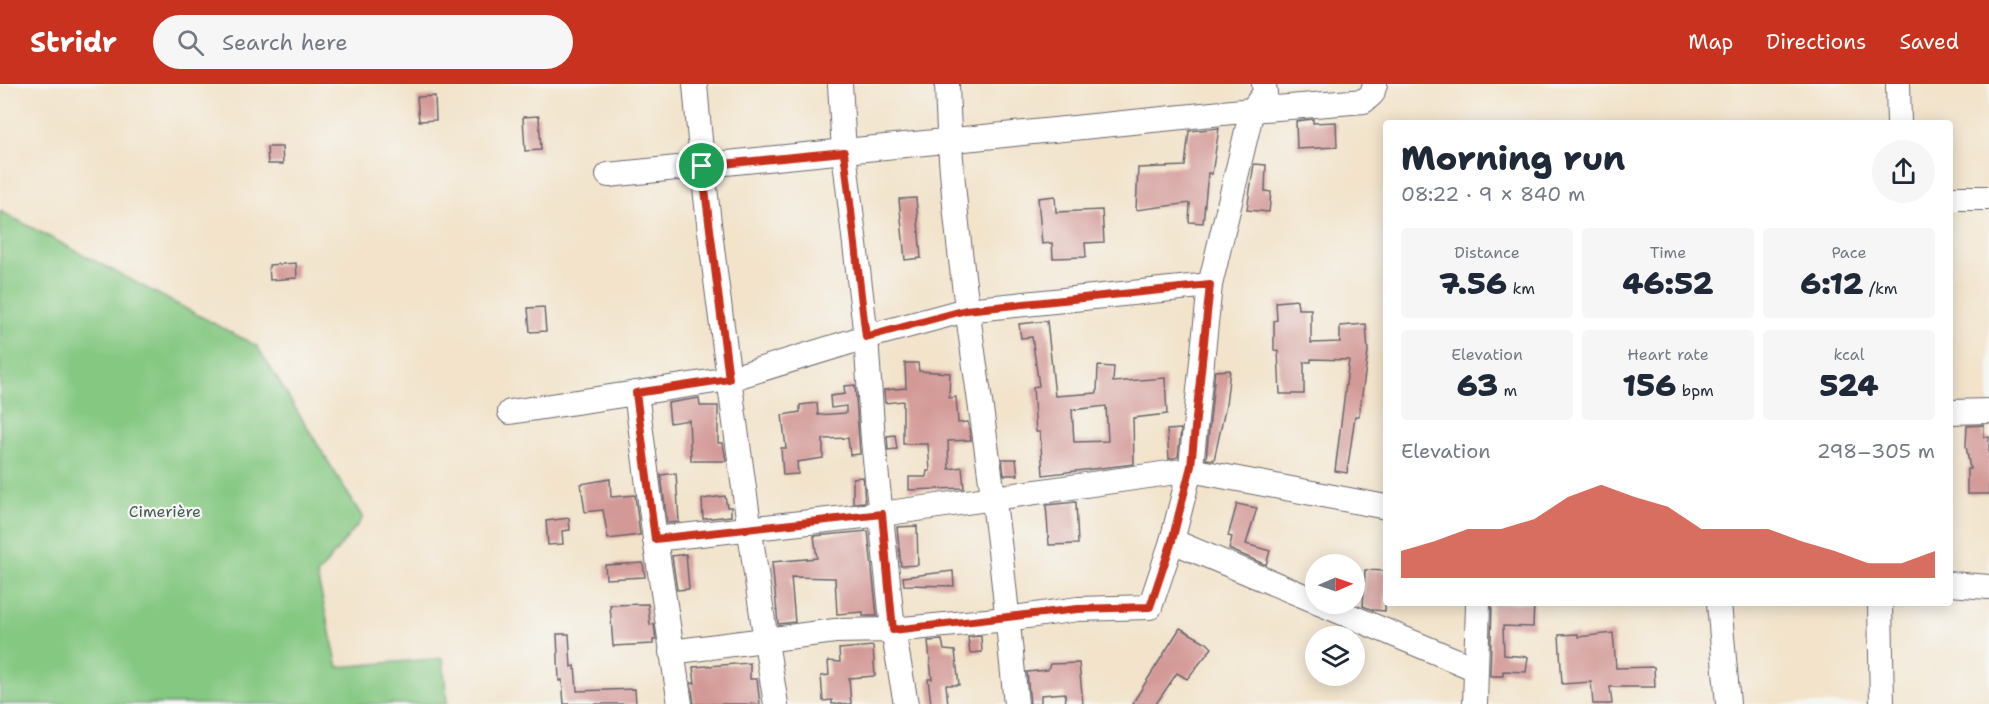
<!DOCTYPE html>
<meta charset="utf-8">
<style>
:root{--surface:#fff;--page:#f6f6f7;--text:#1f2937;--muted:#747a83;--accent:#c8321e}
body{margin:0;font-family:"Shantell Sans",sans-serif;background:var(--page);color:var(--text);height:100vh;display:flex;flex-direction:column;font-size:22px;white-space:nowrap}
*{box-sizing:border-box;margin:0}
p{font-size:20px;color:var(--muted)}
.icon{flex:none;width:33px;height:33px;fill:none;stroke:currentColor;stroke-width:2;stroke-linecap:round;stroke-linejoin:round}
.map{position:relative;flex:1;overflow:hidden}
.drawer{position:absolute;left:1383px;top:36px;width:570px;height:486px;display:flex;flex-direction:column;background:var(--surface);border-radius:6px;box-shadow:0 3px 15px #0003}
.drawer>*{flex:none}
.needle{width:39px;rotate:88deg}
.controls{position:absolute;left:1305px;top:470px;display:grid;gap:12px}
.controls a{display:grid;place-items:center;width:60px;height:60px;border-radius:50%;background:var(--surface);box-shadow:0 3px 15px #0003;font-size:30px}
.pin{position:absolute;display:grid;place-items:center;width:51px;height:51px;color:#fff;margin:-26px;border:3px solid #fff;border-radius:50%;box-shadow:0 2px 6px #0007}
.round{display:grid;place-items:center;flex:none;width:63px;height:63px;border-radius:32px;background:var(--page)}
.head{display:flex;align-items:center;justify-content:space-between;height:102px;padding:0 18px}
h1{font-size:33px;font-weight:800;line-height:45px}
.metrics{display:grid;grid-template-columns:repeat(3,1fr);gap:9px;height:102px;padding:6px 18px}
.metrics div{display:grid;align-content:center;border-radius:6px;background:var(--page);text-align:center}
.metrics b{font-size:30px;font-weight:800}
.metrics small{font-size:16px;font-weight:400}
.metrics p{font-size:16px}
.chart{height:168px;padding:12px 18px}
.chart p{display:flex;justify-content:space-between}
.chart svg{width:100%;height:108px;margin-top:6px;fill:var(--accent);opacity:.7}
header{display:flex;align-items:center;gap:36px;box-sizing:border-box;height:84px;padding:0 30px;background:var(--accent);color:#fff}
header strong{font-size:28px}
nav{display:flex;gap:33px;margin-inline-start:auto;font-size:21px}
.search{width:420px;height:54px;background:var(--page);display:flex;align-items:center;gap:15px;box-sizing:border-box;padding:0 21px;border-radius:33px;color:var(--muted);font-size:22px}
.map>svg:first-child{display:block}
.green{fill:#84c881;stroke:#53755e;stroke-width:1.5}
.building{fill:#d39996;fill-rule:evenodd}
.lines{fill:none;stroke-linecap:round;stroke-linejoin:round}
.minor-casing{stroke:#6b666d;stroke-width:26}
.minor{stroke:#fff;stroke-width:24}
.route-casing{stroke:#fff;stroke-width:12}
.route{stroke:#c8321e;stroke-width:8}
.labels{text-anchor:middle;stroke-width:4.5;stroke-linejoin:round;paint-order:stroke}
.park-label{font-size:16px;fill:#445c54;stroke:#f6f6f2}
</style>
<header>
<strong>Stridr</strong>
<div class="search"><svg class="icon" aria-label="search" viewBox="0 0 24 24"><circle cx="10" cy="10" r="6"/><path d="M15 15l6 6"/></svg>Search here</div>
<nav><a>Map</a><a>Directions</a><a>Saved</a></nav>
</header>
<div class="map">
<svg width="1989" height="620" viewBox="0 0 1989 620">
<rect width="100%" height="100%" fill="#f6f6f2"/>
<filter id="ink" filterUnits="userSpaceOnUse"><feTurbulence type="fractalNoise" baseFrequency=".0167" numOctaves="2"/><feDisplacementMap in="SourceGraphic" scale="12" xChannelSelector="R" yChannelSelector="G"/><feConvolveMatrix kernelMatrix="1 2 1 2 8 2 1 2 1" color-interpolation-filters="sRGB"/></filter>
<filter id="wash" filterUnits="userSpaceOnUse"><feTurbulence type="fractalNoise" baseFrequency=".008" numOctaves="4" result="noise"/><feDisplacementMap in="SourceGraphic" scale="24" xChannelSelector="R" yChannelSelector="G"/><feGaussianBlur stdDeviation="1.35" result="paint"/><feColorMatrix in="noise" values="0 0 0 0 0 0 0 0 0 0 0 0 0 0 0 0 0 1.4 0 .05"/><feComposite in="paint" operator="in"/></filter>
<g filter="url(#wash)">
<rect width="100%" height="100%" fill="#f2e3ca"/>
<!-- green -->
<path class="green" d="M0,127L257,262L363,434L317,491L338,583L443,574L447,620H0Z"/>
<g id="blocks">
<!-- building -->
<g class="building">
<path d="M435,12L436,36L419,37L417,13Z"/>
<path d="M539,32L541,66L525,67L523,33Z"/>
<path d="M1313,35V39L1336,38L1337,63L1297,65L1296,37Z"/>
<path d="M1219,44L1212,90L1208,89L1203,139L1189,138L1190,119L1136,126L1138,84L1185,82L1189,47Z"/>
<path d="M267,63H282L283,80H268Z"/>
<path d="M1254,80L1266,81L1265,107L1271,108L1269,128L1247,126Z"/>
<path d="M1055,112L1056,128L1102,126L1104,158L1085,159L1086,173L1053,174L1052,159L1042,160L1038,114Z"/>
<path d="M916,114L921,174L905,176L899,115Z"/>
<path d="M296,179L297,194L270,196L269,181Z"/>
<path d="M1297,216L1298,225H1311V259L1340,258V242L1366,240L1368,268L1359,332H1355L1347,389L1335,387L1349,276L1311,275V278H1304V310H1280L1278,267L1274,266V237L1277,236L1276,218Z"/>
<path d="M544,223L546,247L530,248L528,224Z"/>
<path d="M1047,237L1055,312L1097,309L1098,282L1114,283L1113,298L1165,294L1167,330L1133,334L1134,380L1043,391L1040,348H1036L1033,303L1039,302L1032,253L1021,254L1019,240ZM1106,322L1108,357L1074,358L1072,326Z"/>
<path d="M905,279H918L919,287L950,289L949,314L956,313L958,339L968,338L971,356L948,357L949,385L962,383L964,404L909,406V393H926L927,387H930L928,360H903V317L885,319L884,306L906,304Z"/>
<path d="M1230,286L1226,321L1214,376L1206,375L1215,287Z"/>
<path d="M855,301L860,370L850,371L848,354L823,355V374L797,378L798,390L783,391L781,364H786L782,331L800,328V321L817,319L818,331L846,329V322L831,324L830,312L845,310L844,302Z"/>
<path d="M699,314L700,322H718V359H723L726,377H691L689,336L670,339L668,319Z"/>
<path d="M1984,341V353H1989V410H1967V385H1970L1966,362L1967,342Z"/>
<path d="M1181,345L1178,373L1169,375L1167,346Z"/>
<path d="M895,351L897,365L888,366L887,352Z"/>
<path d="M1002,375H1016L1018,391H1004Z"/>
<path d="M676,389L679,438L667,439L661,391Z"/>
<path d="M863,393L865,418L853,419V394Z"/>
<path d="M610,395L611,413L635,411L640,451L608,455L603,426L585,428L581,400Z"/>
<path d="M725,412L727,423H731V432L703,435L702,415Z"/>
<path d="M1076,418L1078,460L1049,461L1046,421Z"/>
<path d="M1237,420L1257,424L1246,460L1270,467L1266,481L1229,465L1232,453L1228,452Z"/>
<path d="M569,434L570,446L562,447L563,460L548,461L546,437Z"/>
<path d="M917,442L918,481L901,482L897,443Z"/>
<path d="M868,447L877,532H863V528L837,530L835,494L791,493L795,538L778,540L772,478L817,474L814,452Z"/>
<path d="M686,470L689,505L677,506L672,472Z"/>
<path d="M643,479L645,493L606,495L605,481Z"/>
<path d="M1365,486L1386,487L1385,527L1373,526L1363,522Z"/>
<path d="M953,487L954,502L904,501L903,493Z"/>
<path d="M1492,519H1534L1533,543L1503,542L1504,571L1528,573L1526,588L1503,587V592H1490Z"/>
<path d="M648,520L650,541L654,540L656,556H653V560L613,562L610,521Z"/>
<path d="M1180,544L1207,559L1212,564L1187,595L1177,589L1156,620H1132Z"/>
<path d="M1613,549L1616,584L1654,583L1655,603H1610L1612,620H1593L1591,598L1562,600L1559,551L1578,550V553Z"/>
<path d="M557,550H569L571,583L575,582L577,607L635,605L636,620H564L562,596L559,597Z"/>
<path d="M981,552L982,568L970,569L968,553Z"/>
<path d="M942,556L944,566L955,567L959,601H946L948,620H931L928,595H932L928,557Z"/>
<path d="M873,562L875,592L849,594L851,620H832V616L823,617L821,592L829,591L828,577L840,578L839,565Z"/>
<path d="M750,579V595H757L760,620H694L691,599H695L693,583Z"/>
<path d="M1079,579L1083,620H1066L1065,609L1041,611V620H1030L1027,588L1048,586L1050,580Z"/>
</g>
</g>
</g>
<g filter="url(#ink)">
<use href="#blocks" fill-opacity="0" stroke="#6b666d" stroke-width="1.5"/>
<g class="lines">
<!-- minor casing -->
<g class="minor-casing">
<g id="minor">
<path d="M695,0C704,111 719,221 734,331C747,427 760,524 776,620"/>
<path d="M840,0L844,68L866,253L873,356L893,546L906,620"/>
<path d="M947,0C951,138 975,275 993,412C1003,481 1009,551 1016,620"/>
<path d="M1898,0L1899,39"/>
<path d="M608,91L1252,26L1364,17L1372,10L1375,0"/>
<path d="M1950,114H1989"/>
<path d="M636,309L655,455L680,620"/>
<path d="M510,328L729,295L866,253L966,226L1210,201"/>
<path d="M1950,328L1989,327"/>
<path d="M655,455L882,430L1190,386L1386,423"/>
<path d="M1172,457L1316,517"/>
<path d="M1950,500L1989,503"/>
<path d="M1319,519L1476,585"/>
<path d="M1719,519L1728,620"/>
<path d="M1880,519L1882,620"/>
<path d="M671,568L835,547L893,546L1007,535L1078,525L1150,523L1172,457L1191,382L1210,201L1252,26L1265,9L1264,0"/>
<path d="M1475,620L1478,519"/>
</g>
</g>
<!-- minor -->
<use href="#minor" class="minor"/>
</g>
</g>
<g class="lines" filter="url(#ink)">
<!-- route casing -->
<g class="route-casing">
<path id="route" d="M844,68L866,253L966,226L1210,201L1191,382L1172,457L1150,523L1078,525L893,546L882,430L655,455L636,309L729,295L702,82Z"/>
</g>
<!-- route -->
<use href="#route" class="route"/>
</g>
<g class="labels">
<!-- park labels -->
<g class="park-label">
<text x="165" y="433">Cimerière</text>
</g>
</g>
</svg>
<div class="controls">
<a><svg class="needle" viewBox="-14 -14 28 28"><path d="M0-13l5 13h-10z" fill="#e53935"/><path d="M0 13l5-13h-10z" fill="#747a83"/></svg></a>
<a><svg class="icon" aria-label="layers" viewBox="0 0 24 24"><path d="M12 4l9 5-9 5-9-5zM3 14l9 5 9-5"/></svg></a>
</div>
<div class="pin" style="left:702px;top:82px;background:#1e9e55"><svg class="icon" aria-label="arrive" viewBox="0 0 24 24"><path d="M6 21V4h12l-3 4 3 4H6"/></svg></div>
<section class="drawer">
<div class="head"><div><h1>Morning run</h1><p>08:22 · 9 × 840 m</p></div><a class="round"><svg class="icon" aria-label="share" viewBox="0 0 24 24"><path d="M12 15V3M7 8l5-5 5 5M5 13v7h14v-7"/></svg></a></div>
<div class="metrics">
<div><p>Distance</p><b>7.56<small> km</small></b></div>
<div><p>Time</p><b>46:52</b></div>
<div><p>Pace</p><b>6:12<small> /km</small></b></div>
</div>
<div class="metrics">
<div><p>Elevation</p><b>63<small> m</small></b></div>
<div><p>Heart rate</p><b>156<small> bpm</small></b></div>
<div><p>kcal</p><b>524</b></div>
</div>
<div class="chart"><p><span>Elevation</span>298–305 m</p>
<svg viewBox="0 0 160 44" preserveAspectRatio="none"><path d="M0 44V33L10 29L20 24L30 24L40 20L50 11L60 6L70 11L80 15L90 24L100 24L110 24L120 29L130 33L140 38L150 38L160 33V44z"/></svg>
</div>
</section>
</div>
